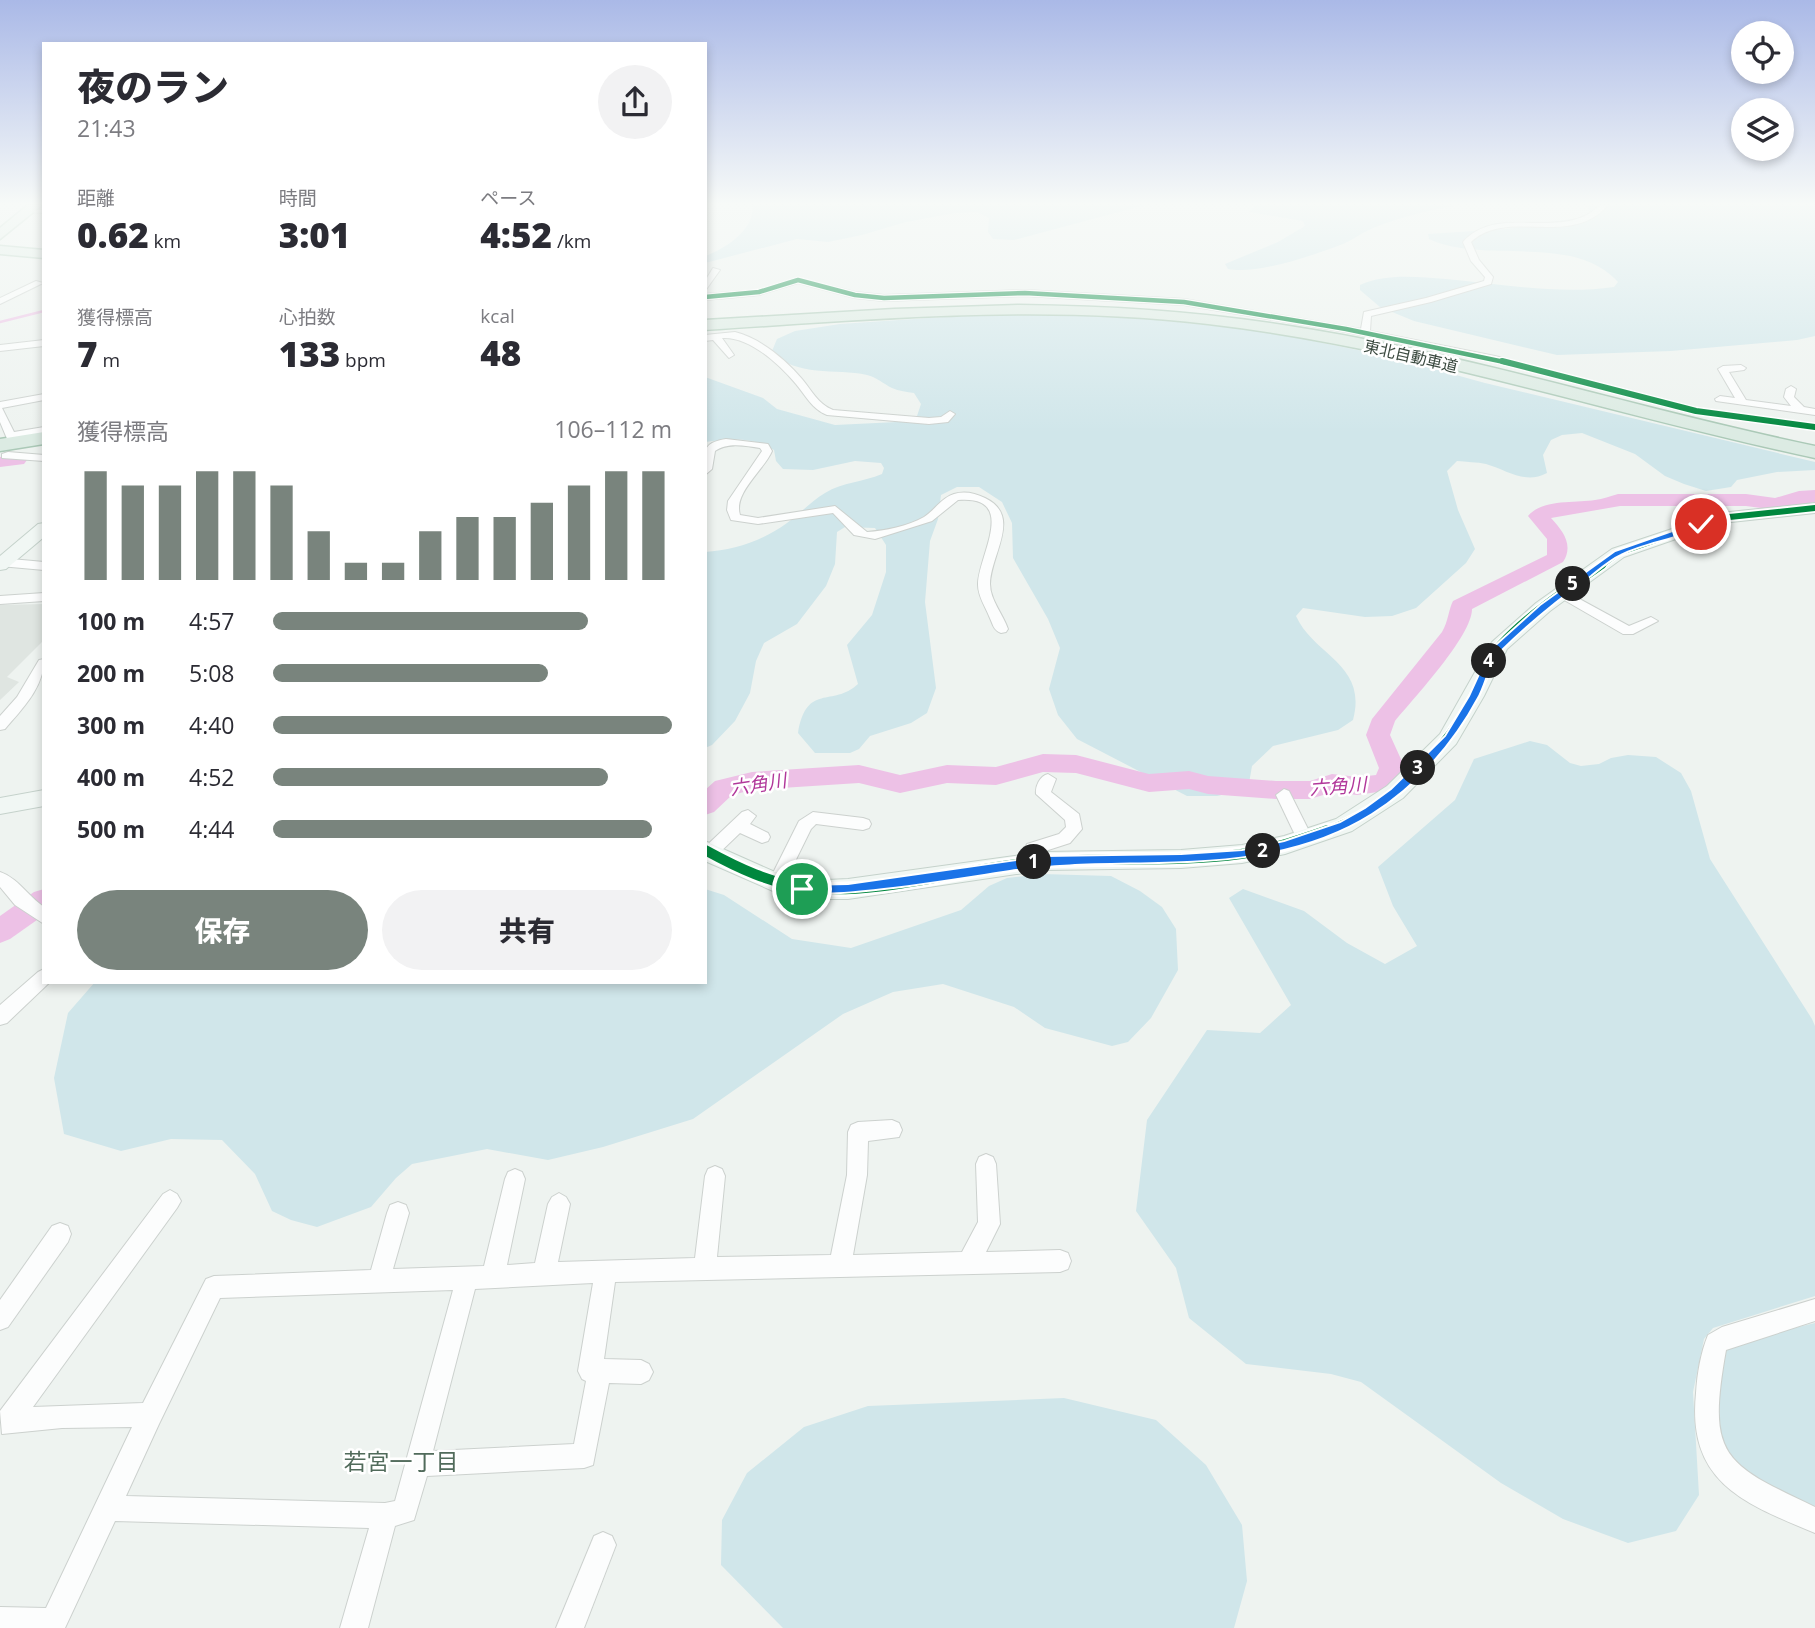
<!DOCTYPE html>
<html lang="ja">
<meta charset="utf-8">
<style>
:root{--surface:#fff;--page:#f2f2f3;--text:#2b2b33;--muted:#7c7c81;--accent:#79847d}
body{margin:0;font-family:"Open Sans","Noto Sans JP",sans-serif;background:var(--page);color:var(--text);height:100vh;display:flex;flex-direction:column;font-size:26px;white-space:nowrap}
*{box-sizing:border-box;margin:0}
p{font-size:23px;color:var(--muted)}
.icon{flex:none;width:38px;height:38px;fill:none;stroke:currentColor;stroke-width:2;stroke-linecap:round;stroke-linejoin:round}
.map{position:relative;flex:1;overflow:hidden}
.panel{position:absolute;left:42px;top:42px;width:665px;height:942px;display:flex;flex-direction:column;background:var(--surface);border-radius:0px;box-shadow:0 4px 10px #0003}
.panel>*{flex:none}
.fabs{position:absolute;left:1731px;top:21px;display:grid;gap:14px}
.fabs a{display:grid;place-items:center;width:63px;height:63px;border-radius:50%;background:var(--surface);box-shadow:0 4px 10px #0003;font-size:35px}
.pin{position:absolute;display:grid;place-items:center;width:60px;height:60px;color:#fff;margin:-30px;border:4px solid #fff;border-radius:50%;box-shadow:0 2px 7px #0007}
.km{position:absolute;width:35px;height:35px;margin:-18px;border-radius:50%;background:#222;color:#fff;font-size:19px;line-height:35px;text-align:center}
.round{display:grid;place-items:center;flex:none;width:74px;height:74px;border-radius:37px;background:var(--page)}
.summary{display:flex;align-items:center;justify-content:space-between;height:119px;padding:0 35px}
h1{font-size:38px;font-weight:800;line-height:52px}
.figures{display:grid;grid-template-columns:repeat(3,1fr);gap:10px;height:119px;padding:7px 35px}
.figures div{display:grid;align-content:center}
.figures b{font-size:35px;font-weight:800}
.figures small{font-size:19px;font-weight:400}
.figures p{font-size:19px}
.chart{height:196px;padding:14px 35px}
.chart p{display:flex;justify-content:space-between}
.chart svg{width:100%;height:126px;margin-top:7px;stroke:var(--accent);stroke-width:6}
.primary-button{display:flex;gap:14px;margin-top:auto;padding:14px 35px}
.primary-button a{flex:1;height:80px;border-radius:42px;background:var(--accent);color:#fff;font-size:28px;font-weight:800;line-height:80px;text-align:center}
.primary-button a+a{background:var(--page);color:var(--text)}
ul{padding:0 35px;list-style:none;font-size:23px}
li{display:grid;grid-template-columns:112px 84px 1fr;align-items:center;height:52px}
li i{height:18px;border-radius:9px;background:var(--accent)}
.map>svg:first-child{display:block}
.green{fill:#d0e6ea}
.parking{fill:#dfe5e1}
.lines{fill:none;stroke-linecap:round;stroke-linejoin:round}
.stream{stroke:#edc1e6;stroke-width:2.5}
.river{fill:#edc1e6;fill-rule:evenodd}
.street-casing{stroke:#ccd1ce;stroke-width:2}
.secondary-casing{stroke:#c5d2cb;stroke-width:2}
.highway-casing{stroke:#abc9b7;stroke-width:3}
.street{fill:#fcfdfd;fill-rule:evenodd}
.secondary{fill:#f1f7f4;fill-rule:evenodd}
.highway{fill:#dcebe3;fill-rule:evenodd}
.cycleway-far3-casing{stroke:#fff;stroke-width:7}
.cycleway-far2-casing{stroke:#fff;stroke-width:9}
.cycleway-far1-casing{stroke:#fff;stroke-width:11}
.cycleway-casing{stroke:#fff;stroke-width:15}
.cycleway-far3{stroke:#00873e;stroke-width:4.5}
.cycleway-far2{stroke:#00873e;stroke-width:6}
.cycleway-far1{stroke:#00873e;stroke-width:8}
.cycleway{stroke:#00873e;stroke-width:10}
.route{fill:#1a73e8;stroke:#fff;stroke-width:2}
.labels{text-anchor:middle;stroke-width:5;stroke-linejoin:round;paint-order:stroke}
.far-street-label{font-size:16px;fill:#3a493f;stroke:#fff}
.water-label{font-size:19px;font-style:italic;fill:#b1379a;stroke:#fff}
.near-neighbourhood-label{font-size:23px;fill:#516b5b;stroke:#fff}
</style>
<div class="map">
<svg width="1815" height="1628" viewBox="0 0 1815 1628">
<rect width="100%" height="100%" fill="#eef3f0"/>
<!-- green -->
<g class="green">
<path d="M752,205H1145L1014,240L993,239L988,232L989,218L977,212L955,213L906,222L862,235L828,242L797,239L705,263V256C725,249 756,229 752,205Z"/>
<path d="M1256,205H1460C1433,209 1396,218 1371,229C1361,233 1353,240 1343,244C1314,255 1257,275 1228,269L1225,264L1278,242L1305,226L1303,221L1249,212Z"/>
<path d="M1587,205H1815V336L1797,340L1671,351L1557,355L1414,321L1380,307L1360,290V285C1386,273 1418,277 1446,279C1501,284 1559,295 1614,287L1618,282C1573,232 1484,265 1429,239L1428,234L1506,229L1585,217L1590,212Z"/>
<path d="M987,314L1110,315L1264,331L1387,356L1485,383L1815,462V470L1777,472L1737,480L1731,487L1706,491L1684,484L1665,476L1635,454L1582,433L1562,435L1551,440L1543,455L1547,473C1525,485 1507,470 1486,464C1477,462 1466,462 1457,461L1447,471L1458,510L1475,549L1466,563L1416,608L1392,616L1365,617L1303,608L1296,616C1314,656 1368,664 1353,720L1338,730L1273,746L1252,766L1248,789L1217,796H1187L1077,739L1058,715L1049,689L1060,648L1048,619L1013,558L1012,523L1002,502L979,487H957L941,495L938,519L930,541L925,602L936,688L927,713L911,723L870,736L859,749L850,753H815L798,733C807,682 832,708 858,684L847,645L872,615L886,572V545L875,528L845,527L837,532L835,564L826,586L797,624L764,643L756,661L750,693L735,721L712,745L705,748V552C734,550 762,541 787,523C800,514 811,501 825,493C843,482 863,482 882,474L884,468L881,463L855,461L813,470L783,469L776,461L774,450C751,436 731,439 705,442V377L763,398L777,409L835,425L897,422L917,416L921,404L914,393C907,392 899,391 892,388C884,384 876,377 867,375C836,368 795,378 772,351L777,339L795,331L840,324Z"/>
<path d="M1530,741L1547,745L1570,763L1581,766L1599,764L1611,758L1628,755L1656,757L1681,773L1691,791L1710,859L1812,1019L1815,1026V1296L1713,1328L1704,1339L1693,1392L1699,1495L1676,1531L1628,1543L1563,1519L1501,1483L1361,1382L1331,1374L1246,1364L1189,1318L1176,1268L1136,1211L1147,1120L1207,1030L1260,1033L1291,1005L1229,898L1243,889L1304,911L1347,943L1385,964L1417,946L1393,906L1378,867L1455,800L1474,759Z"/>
<path d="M1042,874L1111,876L1140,891L1162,907L1176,929L1178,970L1151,1018L1128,1042L1112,1046L1045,1028L1014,1007L943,984L893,992L843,1014L693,1119L603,1147L548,1160L487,1149L412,1164L396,1178L371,1207L317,1227L291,1220L272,1211L255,1174L222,1140L171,1139L121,1151L64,1134L54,1078L68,1013L95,982H705V889L724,895L792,939L851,948L961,910L989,886L1007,878Z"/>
<path d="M1815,1323V1510L1765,1488L1721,1449L1715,1405L1725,1352L1737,1342Z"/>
<path d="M1064,1398L1156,1420L1206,1465L1242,1525L1247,1581L1234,1628H783L721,1565L722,1520L747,1473L804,1427L868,1406Z"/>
</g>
<!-- parking -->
<path class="parking" d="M44,604V640L7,677L19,682L0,700V605Z"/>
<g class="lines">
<!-- stream -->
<path class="stream" d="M0,322L44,311"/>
<!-- river -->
<g class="river">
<path d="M18,455L27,460L24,464L0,467V457Z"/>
<path d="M1815,490V502L1776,510L1746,506H1620L1551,518C1563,531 1574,545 1563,562L1472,609C1472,636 1414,698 1395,721L1390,735L1405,768L1404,776L1391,790L1357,795L1333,792L1310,799H1276L1208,794L1189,789L1149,792L1076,773L1043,772L996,785L947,783L900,793L859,783L752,790L732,795L714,812L705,815V790L715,781L752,772L859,765L900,775L947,765L996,767L1043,754L1076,755L1149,774L1189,771L1208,776L1276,781H1310L1332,774L1358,777L1376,775L1379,768L1366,735L1372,719L1442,632C1448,622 1449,608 1453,601L1547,555V539L1528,516C1542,499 1576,503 1595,500C1603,499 1610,496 1618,494H1746L1775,498L1799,491Z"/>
<path d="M44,889V915L10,939L0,943V916L34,892Z"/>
</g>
<!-- street casing -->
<g class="street-casing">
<g id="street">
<path d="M1600,205H1608C1570,249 1508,207 1471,242L1479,260L1493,277L1491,284L1431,302L1371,316L1370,331L1495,356L1696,408L1815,424V430L1696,414L1494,362L1346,332L1184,305L1025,296L884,301L855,298L798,283L759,295L705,300V294L758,290L798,278L855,292L884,295L1025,290L1184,299L1361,329L1364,312L1426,298L1484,281L1485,277L1471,261L1463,242C1499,202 1563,243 1600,205Z"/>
<path d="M44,209V213L25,212Z"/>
<path d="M713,268L720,270L705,291V281Z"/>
<path d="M36,281L43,283L0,304V298Z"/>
<path d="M735,332C760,338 786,360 802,379C812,391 818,404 833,410L929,418L941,417L950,411L955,414L948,422L929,424L827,415C812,409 806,396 796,384C779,364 749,336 722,338L734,355L729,358L713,340L705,341V335Z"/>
<path d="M44,340V346L0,351V345Z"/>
<path d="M1741,365L1746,368L1744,370L1729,372L1746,400L1791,406L1784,397L1786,389L1791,386L1796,389L1794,397L1804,407L1815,409V415L1716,401L1715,399L1720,396L1735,398L1718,369L1723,366Z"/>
<path d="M44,394V400L2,408L14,432L44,427V433L8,441L0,422V402Z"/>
<path d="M726,439L768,444L772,451C764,470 733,493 740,515L758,518L835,506L867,532C885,531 908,526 924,517C935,510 941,498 954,494C964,491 975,493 985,498C1023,516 990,555 990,584C990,600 1003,614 1008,629L1006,632L1001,633C993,630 993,624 989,616C985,606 978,596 978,585C977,558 1020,495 958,500L932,521L875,539L854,535L833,513L758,524L731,520L727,510L728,501L762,451L760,448C745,446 728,442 715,451L712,469L705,475C705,453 700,443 726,439Z"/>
<path d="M8,452L44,455V461L2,458V454Z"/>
<path d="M0,558L44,562V570L0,566Z"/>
<path d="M1563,590L1629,626L1651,617L1658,621L1633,634H1623L1559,597L1557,594Z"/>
<path d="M44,593V601L0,604V596Z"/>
<path d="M44,659C44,687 23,708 5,729L0,730V716L17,697L39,660Z"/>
<path d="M1048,774L1056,779L1051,792L1079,814L1082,829L1070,843L1039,853L1030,868H1018L1016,863L1027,844L1059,834L1066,827L1065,820L1036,794C1035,786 1040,776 1048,774Z"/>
<path d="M1284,789L1289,791L1313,839L1311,843H1299L1297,839L1276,795Z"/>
<path d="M748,810L756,816L750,824L768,833L770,837L768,841L762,843L740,833L716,856L705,857V847L742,812Z"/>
<path d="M813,812L863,818L869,820L871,824L869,828L863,830L816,824L811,829L782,888H770L768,883L799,821Z"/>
<path d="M0,872C18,878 28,896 44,907V924L15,905L0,887Z"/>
<path d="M44,969V982H50L7,1023L0,1025V1005L38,972Z"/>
<path d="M892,1120L899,1123L902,1130L899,1137L868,1141L867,1175L853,1255L962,1252L978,1222L976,1164L979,1157L986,1154L993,1157L996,1164L1000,1224L986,1252L1060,1250L1068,1253L1071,1261L1068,1269L1060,1272L615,1282L604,1359L641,1360L649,1364L653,1372L649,1380L641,1384L609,1383L593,1465L584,1468L427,1476L414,1520L395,1526L368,1628H340L369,1528L115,1521L65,1628H0V1607L46,1608L132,1427L62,1428L2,1434L0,1411L163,1194L170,1190L177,1194L181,1201L177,1208L33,1407L143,1403L206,1279L214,1276L371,1270L387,1213L390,1205L398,1202L406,1205L409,1213L393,1269L484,1266L505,1179L508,1172L515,1169L522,1172L525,1179L507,1265L535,1263L548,1204L552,1197L559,1193L566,1197L570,1204L558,1262L695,1258L705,1176L708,1169L715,1166L722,1169L725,1176L717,1257L831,1255L847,1175L848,1132L851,1125L858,1122ZM593,1283L578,1371L582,1379L586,1381L574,1444L433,1451L475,1289ZM453,1290L395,1501L385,1503L126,1496L159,1424L220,1298Z"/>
<path d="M60,1223L68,1226L71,1234L68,1242L8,1327L0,1330V1300L52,1226Z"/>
<path d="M1815,1299V1321L1726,1350C1707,1456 1722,1463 1815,1507V1533C1743,1503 1687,1482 1696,1393C1697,1374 1701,1352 1708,1335L1722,1327Z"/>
<path d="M603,1532L612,1536L616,1545L584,1628H556L594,1536Z"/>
</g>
</g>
<!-- secondary casing -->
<g class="secondary-casing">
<g id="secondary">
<path d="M1815,503V513L1722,523L1624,557L1550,611L1507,649L1484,696L1456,744L1403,798L1352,831L1285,854L1242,863L1181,868L1044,870L848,899H827L773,891L705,861V841L775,872L827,880L848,879L1044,852L1181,850L1242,845L1284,836L1336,819L1387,786L1440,734L1492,642L1536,603L1612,549L1720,513Z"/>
<path d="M44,523V537L6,569L0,570V556L38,524Z"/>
<path d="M44,790V806L0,814V798Z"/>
</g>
</g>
<!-- highway casing -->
<g class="highway-casing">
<g id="highway">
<path d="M28,205H42L0,239V228Z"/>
<path d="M0,246L44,250V258L0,254Z"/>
<path d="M1019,305C1108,306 1195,311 1283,325C1463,352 1637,409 1815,446V458C1613,415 1414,348 1208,324C1041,304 872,319 705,330V320L894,309Z"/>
<path d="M44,432V444L0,451V439Z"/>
</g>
</g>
<!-- street -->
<use href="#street" class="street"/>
<!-- secondary -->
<use href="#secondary" class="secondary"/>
<!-- highway -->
<use href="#highway" class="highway"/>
<!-- cycleway-far3 casing -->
<g class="cycleway-far3-casing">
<path id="cycleway-far3" d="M705,297L759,292L798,280L855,295L884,298L1025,293L1184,302L1346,329L1509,363"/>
</g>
<!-- cycleway-far2 casing -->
<g class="cycleway-far2-casing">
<g id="cycleway-far2">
<path d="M1502,361L1696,411L1815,427"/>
<path d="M1599,567L1618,553L1720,518L1815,508"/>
</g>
</g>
<!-- cycleway-far1 casing -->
<g class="cycleway-far1-casing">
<path id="cycleway-far1" d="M1323,832C1388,810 1441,756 1474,696C1483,680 1489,657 1501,644C1530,613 1567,589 1602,565"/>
</g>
<!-- cycleway casing -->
<g class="cycleway-casing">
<path id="cycleway" d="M705,850C738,868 771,884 809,888C883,896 970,866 1045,861C1110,857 1176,863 1241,854C1271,850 1299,840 1328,830"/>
</g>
<!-- cycleway-far3 -->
<use href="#cycleway-far3" class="cycleway-far3"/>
<!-- cycleway-far2 -->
<use href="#cycleway-far2" class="cycleway-far2"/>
<!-- cycleway-far1 -->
<use href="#cycleway-far1" class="cycleway-far1"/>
<!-- cycleway -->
<use href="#cycleway" class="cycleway"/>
</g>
<!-- sky -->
<linearGradient id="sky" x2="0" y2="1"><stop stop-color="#aab9e7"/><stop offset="0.47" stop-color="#f7faf8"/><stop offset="1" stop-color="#f7faf8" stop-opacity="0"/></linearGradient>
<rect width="1815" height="433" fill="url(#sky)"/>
<!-- route -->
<path class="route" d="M1698,522L1705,524C1681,540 1647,541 1621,555C1610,560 1600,569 1591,576C1559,599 1529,623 1501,651C1489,662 1486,684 1478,698C1454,743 1416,787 1372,814C1262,883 1130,853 1010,871C980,875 809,905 796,889L802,885L848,884L1044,856L1181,854L1242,850L1284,841L1340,822L1365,808L1391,789L1445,736L1469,696L1490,650L1540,605L1615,551Z"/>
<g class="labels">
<!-- far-street labels -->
<g class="far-street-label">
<text transform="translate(1411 356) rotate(13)" y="6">東北自動車道</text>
</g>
<!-- water labels -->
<g class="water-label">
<text transform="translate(758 784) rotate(-9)" y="7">六角川</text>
<text transform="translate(1338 786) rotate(-4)" y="7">六角川</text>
</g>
<!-- near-neighbourhood labels -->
<g class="near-neighbourhood-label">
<text x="401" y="1470">若宮一丁目</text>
</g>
</g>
</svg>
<div class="fabs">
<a><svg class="icon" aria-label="locate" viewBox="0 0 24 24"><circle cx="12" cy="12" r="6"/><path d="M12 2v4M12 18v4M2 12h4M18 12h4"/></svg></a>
<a><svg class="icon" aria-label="layers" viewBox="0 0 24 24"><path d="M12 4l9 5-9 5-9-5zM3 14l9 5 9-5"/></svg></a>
</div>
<div class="pin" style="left:802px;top:889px;background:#1e9e55"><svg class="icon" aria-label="arrive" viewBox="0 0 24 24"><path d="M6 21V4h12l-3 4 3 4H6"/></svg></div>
<div class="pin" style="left:1701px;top:524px;background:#d93025"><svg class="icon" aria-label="check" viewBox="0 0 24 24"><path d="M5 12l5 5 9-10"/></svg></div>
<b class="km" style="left:1034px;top:862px">1</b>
<b class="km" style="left:1263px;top:851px">2</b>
<b class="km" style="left:1418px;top:768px">3</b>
<b class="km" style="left:1489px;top:661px">4</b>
<b class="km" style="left:1573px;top:584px">5</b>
<section class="panel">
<div class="summary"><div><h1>夜のラン</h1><p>21:43</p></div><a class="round"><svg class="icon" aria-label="share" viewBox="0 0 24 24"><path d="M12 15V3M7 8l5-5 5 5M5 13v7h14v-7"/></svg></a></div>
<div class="figures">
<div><p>距離</p><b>0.62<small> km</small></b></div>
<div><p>時間</p><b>3:01</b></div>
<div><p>ペース</p><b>4:52<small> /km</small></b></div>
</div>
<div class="figures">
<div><p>獲得標高</p><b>7<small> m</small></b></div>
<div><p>心拍数</p><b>133<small> bpm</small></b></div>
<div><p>kcal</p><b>48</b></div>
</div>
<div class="chart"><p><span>獲得標高</span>106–112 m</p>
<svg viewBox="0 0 160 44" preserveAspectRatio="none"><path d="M5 44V6M15 44V11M25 44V11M35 44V6M45 44V6M55 44V11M65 44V27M75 44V38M85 44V38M95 44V27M105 44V22M115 44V22M125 44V17M135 44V11M145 44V6M155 44V6"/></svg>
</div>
<ul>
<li><b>100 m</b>4:57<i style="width:79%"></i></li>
<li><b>200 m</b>5:08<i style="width:69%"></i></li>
<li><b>300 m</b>4:40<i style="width:100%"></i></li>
<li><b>400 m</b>4:52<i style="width:84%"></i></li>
<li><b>500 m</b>4:44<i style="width:95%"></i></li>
</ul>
<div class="primary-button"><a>保存</a><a>共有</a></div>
</section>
</div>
